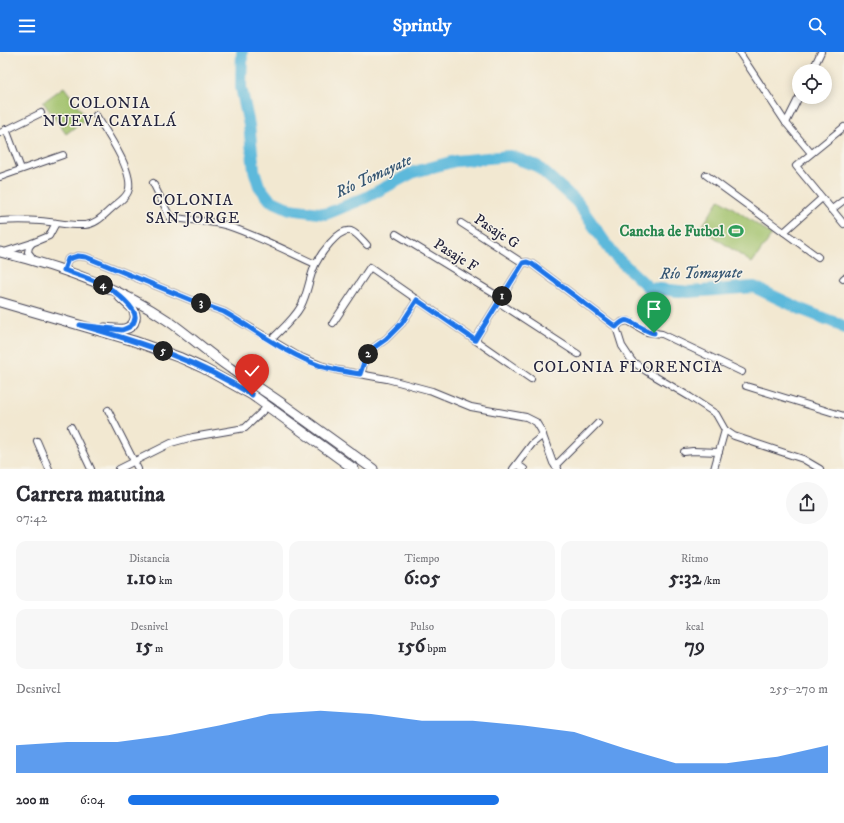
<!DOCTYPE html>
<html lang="es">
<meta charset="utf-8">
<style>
:root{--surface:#fff;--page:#f7f7f7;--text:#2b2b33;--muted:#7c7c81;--accent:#1a73e8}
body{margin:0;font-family:"IM FELL DW Pica",serif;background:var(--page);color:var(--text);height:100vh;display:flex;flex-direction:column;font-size:15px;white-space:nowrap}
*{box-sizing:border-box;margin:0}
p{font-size:13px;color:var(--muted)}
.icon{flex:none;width:22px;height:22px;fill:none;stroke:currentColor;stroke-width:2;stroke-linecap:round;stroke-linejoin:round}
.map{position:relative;height:417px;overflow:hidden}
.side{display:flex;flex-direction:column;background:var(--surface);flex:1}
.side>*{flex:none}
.buttons{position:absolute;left:792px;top:12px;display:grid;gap:8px}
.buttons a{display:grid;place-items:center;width:40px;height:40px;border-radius:50%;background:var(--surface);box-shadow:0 2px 10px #0003;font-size:20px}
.pin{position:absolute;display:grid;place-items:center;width:34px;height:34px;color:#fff;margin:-41px -17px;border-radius:50% 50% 50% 0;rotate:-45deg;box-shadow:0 0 4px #0007}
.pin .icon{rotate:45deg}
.km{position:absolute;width:20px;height:20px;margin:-10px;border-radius:50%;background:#222;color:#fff;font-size:11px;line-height:20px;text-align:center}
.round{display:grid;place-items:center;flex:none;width:42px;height:42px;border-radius:21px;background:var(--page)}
.headline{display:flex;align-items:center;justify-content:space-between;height:68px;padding:0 16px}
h1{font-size:22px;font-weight:800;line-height:30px}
.figures{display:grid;grid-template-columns:repeat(3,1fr);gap:6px;height:68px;padding:4px 16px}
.figures div{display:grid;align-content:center;border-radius:10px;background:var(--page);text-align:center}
.figures b{font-size:20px;font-weight:800}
.figures small{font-size:11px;font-weight:400}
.figures p{font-size:11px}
.chart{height:112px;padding:8px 16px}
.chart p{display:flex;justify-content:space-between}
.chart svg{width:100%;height:72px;margin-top:4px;fill:var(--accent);opacity:.7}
ul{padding:0 16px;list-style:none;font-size:13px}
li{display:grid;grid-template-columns:64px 48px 1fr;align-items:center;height:30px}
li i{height:10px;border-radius:5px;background:var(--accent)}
header{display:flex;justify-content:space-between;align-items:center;height:52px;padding:0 16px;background:var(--accent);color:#fff;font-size:18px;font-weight:800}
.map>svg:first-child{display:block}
.green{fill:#a0c16a;stroke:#617252}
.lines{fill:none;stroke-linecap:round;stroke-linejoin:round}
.river{stroke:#5db9db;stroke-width:12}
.street-casing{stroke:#414052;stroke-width:8}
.primary-casing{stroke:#414052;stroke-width:11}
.street{stroke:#fff;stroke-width:6}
.primary{stroke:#fff;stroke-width:9}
.route-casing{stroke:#fff;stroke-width:8}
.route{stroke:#1a73e8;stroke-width:5}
.labels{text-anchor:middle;stroke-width:3;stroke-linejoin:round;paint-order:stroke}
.street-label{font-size:15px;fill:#22223b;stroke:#f7f3e8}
.leisure-label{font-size:15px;font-weight:bold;fill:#27864d;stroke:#f7f3e8;text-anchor:end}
.neighbourhood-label{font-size:16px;letter-spacing:1px;fill:#22223b;stroke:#f7f3e8}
.water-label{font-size:16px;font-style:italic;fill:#375773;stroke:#f7f3e8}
</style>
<header><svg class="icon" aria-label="menu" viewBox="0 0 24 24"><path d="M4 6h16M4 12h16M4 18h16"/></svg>Sprintly<svg class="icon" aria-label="search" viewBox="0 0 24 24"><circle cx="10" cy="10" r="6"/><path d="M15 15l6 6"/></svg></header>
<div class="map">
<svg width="844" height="417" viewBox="0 0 844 417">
<rect width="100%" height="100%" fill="#f7f3e8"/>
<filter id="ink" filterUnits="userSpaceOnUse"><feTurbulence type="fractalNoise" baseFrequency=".025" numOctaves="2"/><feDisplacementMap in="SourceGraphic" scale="8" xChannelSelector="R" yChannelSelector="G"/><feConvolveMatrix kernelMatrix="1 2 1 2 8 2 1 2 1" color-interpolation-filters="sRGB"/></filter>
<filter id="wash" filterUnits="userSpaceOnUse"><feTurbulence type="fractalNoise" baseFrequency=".012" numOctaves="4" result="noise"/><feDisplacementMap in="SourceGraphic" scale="16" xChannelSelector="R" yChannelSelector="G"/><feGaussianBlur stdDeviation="0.9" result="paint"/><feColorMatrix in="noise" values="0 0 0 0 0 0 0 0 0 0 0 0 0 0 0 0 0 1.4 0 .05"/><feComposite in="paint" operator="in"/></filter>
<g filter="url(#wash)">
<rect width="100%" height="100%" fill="#f2e8d1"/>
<!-- green -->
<g class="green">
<path d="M64,35L87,66L66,82L43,50Z"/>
<path d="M720,147L772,183L752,211L701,176Z"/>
</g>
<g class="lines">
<!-- river -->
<path class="river" d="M242,0L241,35L249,73L254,118L259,134L270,148L290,157L326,162L365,146L414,120L455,109L510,104L537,114L577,150L613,202L649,236L689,240L754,235L803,258L841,273L844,276"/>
</g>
</g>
<g filter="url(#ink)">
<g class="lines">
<!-- street casing -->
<g class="street-casing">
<g id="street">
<path d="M739,0L786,71L811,101"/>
<path d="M812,19L821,0"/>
<path d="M786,71L799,45"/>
<path d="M844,75L796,114L844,172"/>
<path d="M6,77L21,117"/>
<path d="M0,81L41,61"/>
<path d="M706,123L818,205"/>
<path d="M0,125L63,103"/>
<path d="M153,131L170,165C189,169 209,168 228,174C258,184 287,199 315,212"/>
<path d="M831,158L844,148"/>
<path d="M0,169C13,168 27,168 40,169C55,170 70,174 85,173C96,172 103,164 111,157C116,152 125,147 128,140C136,122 106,79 96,63"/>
<path d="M461,171L523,211L527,210L532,212L616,275"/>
<path d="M784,180L822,146"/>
<path d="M396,182L501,246"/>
<path d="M32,191L29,195L28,200L35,209"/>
<path d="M4,200L32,191L49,184L56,171"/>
<path d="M64,218L68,207L78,204L86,205L196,250L224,260L298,304L320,313L337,318L387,327L432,339L471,355L526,365L536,370L541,378L553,411L558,417"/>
<path d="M843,227L844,226"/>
<path d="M498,250L578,302"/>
<path d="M333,271L370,215L531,327"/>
<path d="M616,275L622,294L632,309L646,319L690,345L716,362L725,378L714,417"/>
<path d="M616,275L622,270L628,269L647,280L662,282L742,320"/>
<path d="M271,288C282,277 294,267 301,254C308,241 309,226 315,213C320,203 338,176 351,179C357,181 362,188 367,193"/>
<path d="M475,288L523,211"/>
<path d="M361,322L366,304L372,297L386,287L402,271L417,248"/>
<path d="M746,334L844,364"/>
<path d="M108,358L138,417"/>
<path d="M71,375L91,417"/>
<path d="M725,378L734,384L803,407L820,417"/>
<path d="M37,389L49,417"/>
<path d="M684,400L693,399L719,400"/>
<path d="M517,412L524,417"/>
<path d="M555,414L598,371"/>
<path d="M119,417L171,391L193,385L245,376L268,354"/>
<path d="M513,417L532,392L543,383"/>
</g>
</g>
<!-- primary casing -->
<g class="primary-casing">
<g id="primary">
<path d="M0,200C58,214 117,234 167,268C189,283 208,301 230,316C246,328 263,338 280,350C311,372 342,395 373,417"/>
<path d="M0,250L134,289L181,306L203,316L252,343L354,417"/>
<path d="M105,276C115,277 132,281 135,267C136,263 134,259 132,256C128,252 124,249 120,245"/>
</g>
</g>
<!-- street -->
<use href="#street" class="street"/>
<!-- primary -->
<use href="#primary" class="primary"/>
</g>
</g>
<g class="lines" filter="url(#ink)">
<!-- route casing -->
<g class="route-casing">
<path id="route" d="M252,343C199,309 140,290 80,273L122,278C128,276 134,274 135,266C137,257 115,239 107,235C96,228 77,223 64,218L68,207L78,204L86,205L196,250L224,260C256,278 286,302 321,314C334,318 347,320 360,322L366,304L372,297L386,287L402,271L417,248L475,288L523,211L527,210L532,212L616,275C618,273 621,270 624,269C630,266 645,280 654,281"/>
</g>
<!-- route -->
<use href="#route" class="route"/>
</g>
<!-- icons -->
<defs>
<g id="stadium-bare" transform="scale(1.2)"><path d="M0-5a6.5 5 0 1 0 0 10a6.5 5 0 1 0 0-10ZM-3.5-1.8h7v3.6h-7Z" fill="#2e9e5b" stroke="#f7f3e8" stroke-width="2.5" paint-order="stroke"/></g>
</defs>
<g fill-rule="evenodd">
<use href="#stadium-bare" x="736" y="179"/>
</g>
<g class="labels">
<!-- street labels -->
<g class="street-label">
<text transform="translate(497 179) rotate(33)" y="5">Pasaje G</text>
<text transform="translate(456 203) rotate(32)" y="5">Pasaje F</text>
</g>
<!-- leisure labels -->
<g class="leisure-label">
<text x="724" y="184">Cancha de Futbol</text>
</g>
<!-- neighbourhood labels -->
<g class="neighbourhood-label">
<text x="110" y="56">COLONIA<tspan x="110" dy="18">NUEVA CAYALÁ</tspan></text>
<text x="193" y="153">COLONIA<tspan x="193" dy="18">SAN JORGE</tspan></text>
<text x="628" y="320">COLONIA FLORENCIA</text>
</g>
<!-- water labels -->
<g class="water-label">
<text transform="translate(373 123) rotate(-25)" y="6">Río Tomayate</text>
<text transform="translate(701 220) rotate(-1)" y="6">Río Tomayate</text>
</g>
</g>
</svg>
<div class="buttons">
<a><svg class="icon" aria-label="locate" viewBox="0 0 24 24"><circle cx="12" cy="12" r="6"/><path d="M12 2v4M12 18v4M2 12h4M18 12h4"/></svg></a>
</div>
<div class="pin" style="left:654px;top:281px;background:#1e9e55"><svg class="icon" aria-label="arrive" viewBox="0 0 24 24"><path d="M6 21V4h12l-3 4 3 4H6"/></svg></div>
<div class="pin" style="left:252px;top:343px;background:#d93025"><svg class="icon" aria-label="check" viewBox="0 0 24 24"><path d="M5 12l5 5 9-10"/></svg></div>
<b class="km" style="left:502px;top:244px">1</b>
<b class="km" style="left:368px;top:302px">2</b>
<b class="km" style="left:201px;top:251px">3</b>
<b class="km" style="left:103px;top:233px">4</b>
<b class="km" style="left:163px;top:299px">5</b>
</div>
<section class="side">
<div class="headline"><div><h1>Carrera matutina</h1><p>07:42</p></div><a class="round"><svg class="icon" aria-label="share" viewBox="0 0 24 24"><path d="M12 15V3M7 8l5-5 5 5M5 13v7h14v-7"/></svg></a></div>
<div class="figures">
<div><p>Distancia</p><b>1.10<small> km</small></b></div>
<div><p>Tiempo</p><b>6:05</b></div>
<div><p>Ritmo</p><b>5:32<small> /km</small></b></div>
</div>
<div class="figures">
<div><p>Desnivel</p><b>15<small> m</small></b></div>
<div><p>Pulso</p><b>156<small> bpm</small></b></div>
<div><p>kcal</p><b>79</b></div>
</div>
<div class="chart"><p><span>Desnivel</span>255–270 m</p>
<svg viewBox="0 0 160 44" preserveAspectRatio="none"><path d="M0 44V27L10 25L20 25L30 21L40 15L50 8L60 6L70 8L80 12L90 12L100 15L110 19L120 29L130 38L140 38L150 34L160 27V44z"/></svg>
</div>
<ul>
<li><b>200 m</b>6:04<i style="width:53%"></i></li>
</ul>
</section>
